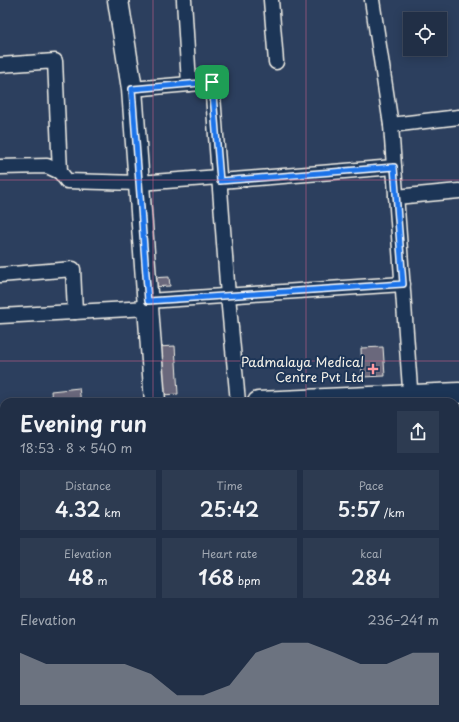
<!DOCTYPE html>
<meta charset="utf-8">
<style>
:root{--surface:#212f46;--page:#2d3b51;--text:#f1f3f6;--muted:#a2a9b3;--line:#3e4a5f;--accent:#8c9099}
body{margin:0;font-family:"Playpen Sans",sans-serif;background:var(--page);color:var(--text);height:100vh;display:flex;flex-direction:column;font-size:15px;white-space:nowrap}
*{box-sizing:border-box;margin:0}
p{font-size:13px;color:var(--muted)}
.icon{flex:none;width:22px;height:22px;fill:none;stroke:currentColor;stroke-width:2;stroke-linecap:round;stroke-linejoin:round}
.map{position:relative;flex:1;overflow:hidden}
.side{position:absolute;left:0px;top:398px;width:459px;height:324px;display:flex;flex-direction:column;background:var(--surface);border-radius:12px 12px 0 0;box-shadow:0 2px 10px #0003,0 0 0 1px var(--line)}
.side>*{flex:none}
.fabs{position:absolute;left:403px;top:12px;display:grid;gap:8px}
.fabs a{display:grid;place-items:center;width:44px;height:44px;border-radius:0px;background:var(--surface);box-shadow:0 2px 10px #0003,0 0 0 1px var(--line);font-size:20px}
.pin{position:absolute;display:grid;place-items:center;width:34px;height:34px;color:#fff;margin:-17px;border-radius:8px;box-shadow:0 2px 6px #0006}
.round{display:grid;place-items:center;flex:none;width:42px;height:42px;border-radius:0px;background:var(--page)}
.summary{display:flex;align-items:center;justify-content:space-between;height:68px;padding:0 20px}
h1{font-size:22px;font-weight:600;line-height:30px}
.metrics{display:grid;grid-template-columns:repeat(3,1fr);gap:6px;height:68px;padding:4px 20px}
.metrics div{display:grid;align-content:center;border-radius:0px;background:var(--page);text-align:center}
.metrics b{font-size:20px;font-weight:600}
.metrics small{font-size:11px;font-weight:400}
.metrics p{font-size:11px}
.chart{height:112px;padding:8px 20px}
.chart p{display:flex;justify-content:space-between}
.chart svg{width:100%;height:72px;margin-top:4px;fill:var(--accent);opacity:.7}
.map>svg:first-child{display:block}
.built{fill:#3f4b67}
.building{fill:#6a687b;stroke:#f4f1e8}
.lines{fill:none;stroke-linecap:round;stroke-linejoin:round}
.street-casing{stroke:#f4f1e8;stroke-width:17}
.secondary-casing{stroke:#f4f1e8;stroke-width:23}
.street{stroke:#1d3557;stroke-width:14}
.secondary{stroke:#1d3557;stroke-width:20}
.route-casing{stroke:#fff;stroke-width:8}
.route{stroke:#1a73e8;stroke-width:5}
.grid{fill:none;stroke:#d4648c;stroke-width:1;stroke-opacity:0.55}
.poi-dot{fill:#ff9aa2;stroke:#1d3557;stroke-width:1.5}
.labels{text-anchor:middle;stroke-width:4;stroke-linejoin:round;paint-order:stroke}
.poi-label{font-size:13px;fill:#f4f1e8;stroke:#1d3557;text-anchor:end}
</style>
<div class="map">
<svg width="459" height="722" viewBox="0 0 459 722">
<rect width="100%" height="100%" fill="#2c3f5e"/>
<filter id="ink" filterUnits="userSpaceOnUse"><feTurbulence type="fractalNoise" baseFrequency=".025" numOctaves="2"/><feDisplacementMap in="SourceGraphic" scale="8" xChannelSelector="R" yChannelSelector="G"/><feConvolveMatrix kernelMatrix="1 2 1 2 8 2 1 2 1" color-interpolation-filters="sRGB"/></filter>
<g filter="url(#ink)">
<!-- built -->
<path class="built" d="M455,405H459V722H421V718H455Z"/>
<!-- building -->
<g class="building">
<path d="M169,277L170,286L151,287L150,278Z"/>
<path d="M175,346L178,394L160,395L157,347Z"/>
<path d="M383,347L385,376L362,377L361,348Z"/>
<path d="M79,388L81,402H52L51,391Z"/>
<path d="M455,714H459V719L443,720L442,718H455Z"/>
<path d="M345,718H371L372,722H346Z"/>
</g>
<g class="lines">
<!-- street casing -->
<g class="street-casing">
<g id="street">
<path d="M184,0L189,84"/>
<path d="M271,0L276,62"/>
<path d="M372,0L391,125L411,402"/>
<path d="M0,65L55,61L60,172"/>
<path d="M132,89L212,82L228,296L238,402"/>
<path d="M391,125L459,117"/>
<path d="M0,167L47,166L60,172L67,181L139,183L219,177"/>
<path d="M220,181L394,167"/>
<path d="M396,197L459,191"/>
<path d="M0,275L73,269L75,312"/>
<path d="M148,301L403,284"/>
<path d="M0,316L148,308"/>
<path d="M0,420H4"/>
<path d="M0,632H4"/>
<path d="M0,712L4,711"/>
<path d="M100,718V722"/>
<path d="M337,718V722"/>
<path d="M429,718L430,722"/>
<path d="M294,722L321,718"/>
</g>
</g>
<!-- secondary casing -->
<g class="secondary-casing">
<g id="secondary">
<path d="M118,0L132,89L155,402"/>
<path d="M258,402L459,393"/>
<path d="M176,718V722"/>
</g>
</g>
<!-- street -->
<use href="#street" class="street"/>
<!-- secondary -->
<use href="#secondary" class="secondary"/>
</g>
</g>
<g class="lines" filter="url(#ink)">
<!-- route casing -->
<g class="route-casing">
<path id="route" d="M212,82L220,181L394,167L403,284L148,301L132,89Z"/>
</g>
<!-- route -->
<use href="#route" class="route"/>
</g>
<!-- grid -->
<path class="grid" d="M153,0V402M306,0V402M0,180H459M0,361H459M0,542H4M455,542H459M153,718V722M306,718V722"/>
<!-- markers -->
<path class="poi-dot" d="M371 363h4v4h4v4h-4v4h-4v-4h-4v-4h4z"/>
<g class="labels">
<!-- poi labels -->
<g class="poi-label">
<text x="364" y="367">Padmalaya Medical<tspan x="364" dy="15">Centre Pvt Ltd</tspan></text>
</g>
</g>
</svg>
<div class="fabs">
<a><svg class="icon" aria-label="locate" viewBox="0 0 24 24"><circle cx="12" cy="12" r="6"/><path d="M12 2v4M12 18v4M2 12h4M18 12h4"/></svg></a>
</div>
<div class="pin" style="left:212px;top:82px;background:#1e9e55"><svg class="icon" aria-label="arrive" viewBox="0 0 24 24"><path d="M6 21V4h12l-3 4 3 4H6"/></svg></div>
<section class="side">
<div class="summary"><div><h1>Evening run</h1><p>18:53 · 8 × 540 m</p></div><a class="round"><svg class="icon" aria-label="share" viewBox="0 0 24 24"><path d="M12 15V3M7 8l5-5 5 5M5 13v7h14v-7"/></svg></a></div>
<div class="metrics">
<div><p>Distance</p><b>4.32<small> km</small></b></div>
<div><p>Time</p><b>25:42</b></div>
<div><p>Pace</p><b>5:57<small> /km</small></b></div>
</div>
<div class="metrics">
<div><p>Elevation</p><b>48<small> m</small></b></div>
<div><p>Heart rate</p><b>168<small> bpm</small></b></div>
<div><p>kcal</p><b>284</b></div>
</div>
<div class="chart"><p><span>Elevation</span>236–241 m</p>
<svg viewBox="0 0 160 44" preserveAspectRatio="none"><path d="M0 44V12L10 19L20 19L30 19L40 19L50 25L60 38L70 38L80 32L90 12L100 6L110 6L120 12L130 19L140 19L150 12L160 12V44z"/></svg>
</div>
</section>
</div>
